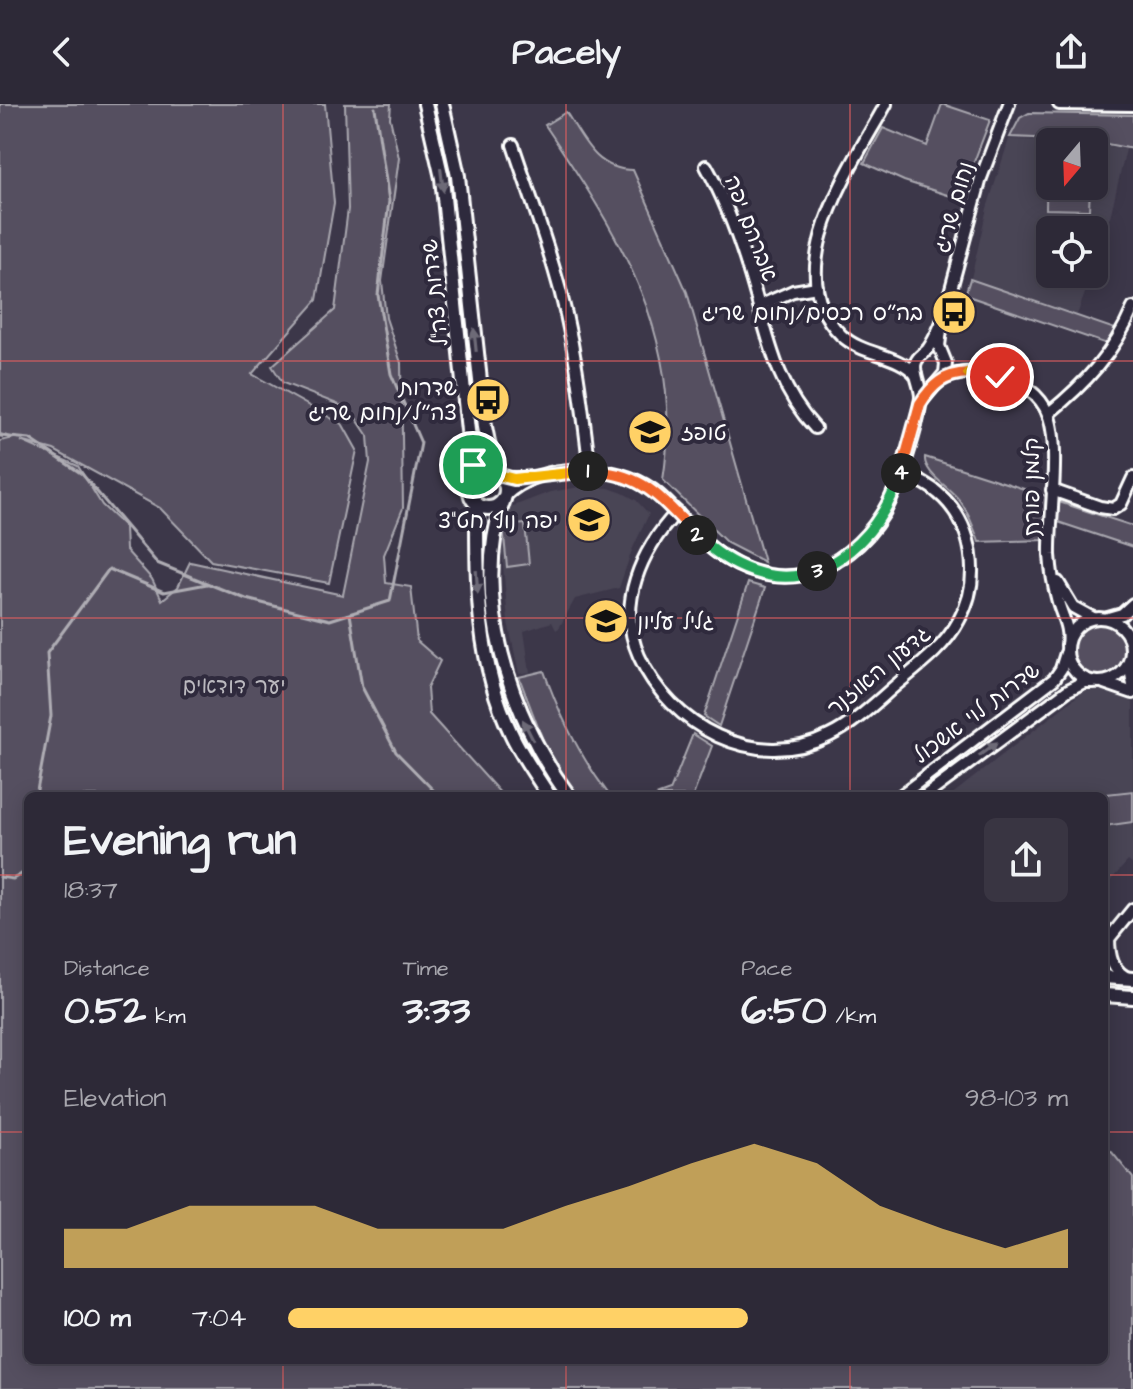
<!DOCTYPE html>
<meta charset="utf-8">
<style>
:root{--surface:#2d2937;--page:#393542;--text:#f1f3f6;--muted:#a7a6ad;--line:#484552;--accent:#ffd166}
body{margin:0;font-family:"Architects Daughter","Playpen Sans Hebrew",sans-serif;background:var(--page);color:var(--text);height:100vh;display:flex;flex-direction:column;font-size:30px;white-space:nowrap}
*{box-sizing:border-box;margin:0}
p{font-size:26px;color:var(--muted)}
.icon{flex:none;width:44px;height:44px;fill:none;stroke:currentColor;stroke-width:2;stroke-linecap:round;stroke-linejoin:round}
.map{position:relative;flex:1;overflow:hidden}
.panel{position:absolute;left:24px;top:688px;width:1084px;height:572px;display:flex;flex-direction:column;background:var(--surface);border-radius:12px;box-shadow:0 4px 20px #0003,0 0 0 2px var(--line)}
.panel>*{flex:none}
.needle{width:52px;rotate:199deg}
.buttons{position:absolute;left:1036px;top:24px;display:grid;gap:16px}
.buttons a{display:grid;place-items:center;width:72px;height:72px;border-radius:12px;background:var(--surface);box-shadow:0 4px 20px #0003,0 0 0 2px var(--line);font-size:40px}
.pin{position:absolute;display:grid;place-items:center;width:68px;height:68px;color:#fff;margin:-34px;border:4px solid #fff;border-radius:50%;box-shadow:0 2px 8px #0007}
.km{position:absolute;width:40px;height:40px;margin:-20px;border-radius:50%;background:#222;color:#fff;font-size:22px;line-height:40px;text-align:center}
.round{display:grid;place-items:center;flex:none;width:84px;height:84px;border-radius:12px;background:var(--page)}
.headline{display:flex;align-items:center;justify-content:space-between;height:136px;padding:0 40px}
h1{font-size:44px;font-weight:700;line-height:60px}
.metrics{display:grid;grid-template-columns:repeat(3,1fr);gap:12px;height:136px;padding:8px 40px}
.metrics div{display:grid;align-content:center}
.metrics b{font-size:40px;font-weight:700}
.metrics small{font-size:22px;font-weight:400}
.metrics p{font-size:22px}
.chart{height:224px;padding:16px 40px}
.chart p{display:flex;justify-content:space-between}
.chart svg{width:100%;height:144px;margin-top:8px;fill:var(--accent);opacity:.7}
ul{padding:0 40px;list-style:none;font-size:26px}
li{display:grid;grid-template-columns:128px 96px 1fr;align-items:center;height:60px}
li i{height:20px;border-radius:10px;background:var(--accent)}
header{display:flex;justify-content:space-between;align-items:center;height:104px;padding:0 40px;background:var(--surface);font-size:36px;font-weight:700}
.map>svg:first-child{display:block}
.built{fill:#494455}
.green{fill:#555060;stroke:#aaa8b0;stroke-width:2}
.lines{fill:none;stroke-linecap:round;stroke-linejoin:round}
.stream{stroke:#afadb4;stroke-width:3}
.minor-casing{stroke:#fff;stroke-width:16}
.major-casing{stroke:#fff;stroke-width:18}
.minor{stroke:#2f2a3d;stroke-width:10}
.major{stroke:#2f2a3d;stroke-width:12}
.oneway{fill:#6d6a77}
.split-1-casing{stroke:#fff;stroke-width:16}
.split-2-casing{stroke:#fff;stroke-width:16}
.split-3-casing{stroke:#fff;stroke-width:16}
.split-4-casing{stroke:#fff;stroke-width:16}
.split-5-casing{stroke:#fff;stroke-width:16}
.split-6-casing{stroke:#fff;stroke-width:16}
.split-1{stroke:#f5b400;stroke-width:10}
.split-2{stroke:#f0652b;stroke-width:10}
.split-3{stroke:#22a559;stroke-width:10}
.split-4{stroke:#22a559;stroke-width:10}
.split-5{stroke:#f0652b;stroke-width:10}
.split-6{stroke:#f5b400;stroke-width:10}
.grid{fill:none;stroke:#e05e5e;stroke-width:2;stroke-opacity:0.55}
.labels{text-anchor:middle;stroke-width:8;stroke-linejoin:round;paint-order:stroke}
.street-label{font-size:22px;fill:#fff;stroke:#2f2a3d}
.poi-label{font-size:22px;fill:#fff;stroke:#2f2a3d;text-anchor:end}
.park-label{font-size:22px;fill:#bbb9bf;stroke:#2f2a3d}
</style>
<header><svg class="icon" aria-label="back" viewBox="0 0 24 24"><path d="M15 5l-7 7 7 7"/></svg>Pacely<svg class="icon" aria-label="share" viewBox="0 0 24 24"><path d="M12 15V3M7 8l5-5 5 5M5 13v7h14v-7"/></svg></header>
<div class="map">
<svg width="1133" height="1285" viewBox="0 0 1133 1285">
<rect width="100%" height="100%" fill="#3c3749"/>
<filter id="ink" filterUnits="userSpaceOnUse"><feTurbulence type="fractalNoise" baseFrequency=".0125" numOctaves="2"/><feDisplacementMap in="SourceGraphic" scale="16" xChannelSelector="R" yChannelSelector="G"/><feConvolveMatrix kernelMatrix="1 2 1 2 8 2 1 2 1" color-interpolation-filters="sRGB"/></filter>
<g filter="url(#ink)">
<!-- built -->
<g class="built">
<path d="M1009,35L1083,38H1050V82H1094V40L1126,45L1111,109L1094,163V126H1050V170H1092L1077,211L971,174L987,104Z"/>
<path d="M580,383L609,384L623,389L636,396L649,410L632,446L619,484L575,495L559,524L556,526L552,518L524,527L530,568L519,570L508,518L500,426L506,408L511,403L550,388Z"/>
<path d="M1085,586H1105L1133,598V761L1128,757L1104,784V692H950Z"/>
</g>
<!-- green -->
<g class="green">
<path d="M0,0H325L334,99L317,196L252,270L343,321L357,346L329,479L211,457L160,404L54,346L21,337L78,362L102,401L125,423L126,446L152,475L162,496L178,483L190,458L343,491L370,358L368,332L350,305L283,279L272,262L335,206L348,105L345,0H391L390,14L399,54L382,177L386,214L401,259L403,404L384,451L386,479L411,483L417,537L440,557L427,584L429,610L503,692H28V1256H1104V1044L1111,1047L1133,1074V1285H0V337L14,334L0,330Z"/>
<path d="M942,0L990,16L972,63L963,96L904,77L864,59L883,24L927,42Z"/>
<path d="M566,8C584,36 596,66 633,66L687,188L764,458L727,439L663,376C686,235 620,132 545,21Z"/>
<path d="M1029,9L1133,11V45L1086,36L1010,33L1020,14Z"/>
<path d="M1047,47H1050V82H1090L1089,106L1046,105Z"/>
<path d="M970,175L1115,225L1107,240L965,191Z"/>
<path d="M925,353L1046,392L1045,436L979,438C974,424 969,409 960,397C951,384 923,369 925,353Z"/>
<path d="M1059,398L1133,422V443L1058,418Z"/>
<path d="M525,420L529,460L507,463L503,422Z"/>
<path d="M748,479L765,484L719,622L704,612Z"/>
<circle cx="1099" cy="546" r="27"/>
<path d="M544,567C560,613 580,653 610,692H575L546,644L519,573Z"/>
<path d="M693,630L712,642L693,692H656L670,687Z"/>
<path d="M1133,687V718L1104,722V692H1088Z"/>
</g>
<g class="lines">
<!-- stream -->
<g class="stream">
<path d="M0,332L30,335L82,370L157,459L246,495L330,516L390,497L421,339L391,270L378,191L389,97L375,4"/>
<path d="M350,510L362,583L396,648L439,692"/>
<path d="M36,692L51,612L47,549L109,465L164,488L207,480"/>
<path d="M0,773L13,775L28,766"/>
</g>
<!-- minor casing -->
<g class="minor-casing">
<g id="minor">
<path d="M886,0C853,61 776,167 841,231C863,252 898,249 916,271"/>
<path d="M1059,0L1133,1"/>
<path d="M513,41C527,83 542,124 554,165C574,230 582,299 590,367"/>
<path d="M706,62C725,96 739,134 750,171C767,226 774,281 815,324"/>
<path d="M759,202L793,187L817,183"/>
<path d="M941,275C960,266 982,268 1002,273C1021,278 1040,290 1048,310C1061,343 1049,413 1050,451C1051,465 1053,480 1057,494C1061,511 1070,523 1067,541"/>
<path d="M921,298L945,269L946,259L939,242L942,218L981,74L1009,0"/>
<path d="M1048,310C1085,280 1114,249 1133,204"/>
<path d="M497,370L510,374H526"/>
<path d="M1052,386L1100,403L1113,405L1121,400L1133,374"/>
<path d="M505,392C541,357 614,358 653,386C676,403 691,428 714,446C775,494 845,473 884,409C898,385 919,321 921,293C921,282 912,267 916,258C918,252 924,250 928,245C934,237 938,227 942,218"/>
<path d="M677,408C641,446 616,501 639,552C670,622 755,669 829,632C854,620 875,599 896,581C919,562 945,543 959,516C982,476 974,419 938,389C927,379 914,374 901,368"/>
<path d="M1058,478L1073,503L1093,514"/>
<circle cx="1099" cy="546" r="32"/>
<path d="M1108,514L1122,510L1133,500"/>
<path d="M1129,559L1133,581"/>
<path d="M1104,579L1133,589"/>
<path d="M900,692L1054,575L1061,565L1066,549"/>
<path d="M925,692L1068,586L1084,578H1093"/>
<path d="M1109,834C1109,853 1112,867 1130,875"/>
<path d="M1107,837L1133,805"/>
</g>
</g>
<!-- major casing -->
<g class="major-casing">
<g id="major">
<path d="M425,0L442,74L473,375"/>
<path d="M442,0L458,72L485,323L494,368"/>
<circle cx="488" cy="386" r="18"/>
<path d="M504,395C470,491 510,613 569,692"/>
<path d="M477,400C477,478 476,557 511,629C521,651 536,671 549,692"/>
<path d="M1104,873L1133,875"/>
<path d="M1104,891L1133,893"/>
</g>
</g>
<!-- minor -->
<use href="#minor" class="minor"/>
<!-- major -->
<use href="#major" class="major"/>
</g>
<!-- one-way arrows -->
<defs><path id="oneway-solid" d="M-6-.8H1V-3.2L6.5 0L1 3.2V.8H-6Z" transform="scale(2)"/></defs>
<g class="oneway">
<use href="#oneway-solid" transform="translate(442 76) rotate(83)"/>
<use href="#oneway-solid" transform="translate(475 236) rotate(-96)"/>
<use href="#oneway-solid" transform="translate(477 478) rotate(86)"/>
<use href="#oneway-solid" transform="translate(528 626) rotate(-117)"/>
<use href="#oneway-solid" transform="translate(988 645) rotate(-37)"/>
</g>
</g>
<g class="lines" filter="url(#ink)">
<!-- split-1 casing -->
<g class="split-1-casing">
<path id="split-1" d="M473,361V375L485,368L514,375L588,367"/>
</g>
<!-- split-2 casing -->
<g class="split-2-casing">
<path id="split-2" d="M588,367C644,368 661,395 697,431"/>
</g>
<!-- split-3 casing -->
<g class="split-3-casing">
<path id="split-3" d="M697,431C728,463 774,483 817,467"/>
</g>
<!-- split-4 casing -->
<g class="split-4-casing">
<path id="split-4" d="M817,467C860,447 886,413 901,369"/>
</g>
<!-- split-5 casing -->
<g class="split-5-casing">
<path id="split-5" d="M901,369L920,300C932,281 944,270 968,269"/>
</g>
<!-- split-6 casing -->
<g class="split-6-casing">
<path id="split-6" d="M968,269L1000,273"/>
</g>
<!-- split-1 -->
<use href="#split-1" class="split-1"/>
<!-- split-2 -->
<use href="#split-2" class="split-2"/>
<!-- split-3 -->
<use href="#split-3" class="split-3"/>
<!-- split-4 -->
<use href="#split-4" class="split-4"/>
<!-- split-5 -->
<use href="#split-5" class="split-5"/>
<!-- split-6 -->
<use href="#split-6" class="split-6"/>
</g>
<!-- grid -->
<path class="grid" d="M283,0V692M566,0V692M850,0V692M0,257H1133M0,514H1133M0,771H28M1104,771H1133M0,1028H28M1104,1028H1133M283,1256V1285M566,1256V1285M850,1256V1285"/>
<!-- icons -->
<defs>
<g id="bus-disc" transform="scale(2.3)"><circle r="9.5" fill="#ffd166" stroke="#2f2a3d"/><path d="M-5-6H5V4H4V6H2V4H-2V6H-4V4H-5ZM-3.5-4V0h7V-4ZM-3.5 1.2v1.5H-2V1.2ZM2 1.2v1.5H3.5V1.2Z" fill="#111"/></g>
<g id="school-disc" transform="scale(2.3)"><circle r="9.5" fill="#ffd166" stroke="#2f2a3d"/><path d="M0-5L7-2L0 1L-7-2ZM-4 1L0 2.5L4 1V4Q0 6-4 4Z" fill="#111"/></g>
</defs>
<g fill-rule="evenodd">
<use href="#bus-disc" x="954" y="208"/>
<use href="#bus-disc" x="488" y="296"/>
<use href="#school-disc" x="650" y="328"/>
<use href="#school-disc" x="589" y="416"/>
<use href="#school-disc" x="606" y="517"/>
</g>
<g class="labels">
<!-- street labels -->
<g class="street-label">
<text transform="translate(953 103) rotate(-74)" y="8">נחום שריג</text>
<text transform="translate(752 124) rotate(69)" y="8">אברהם יפה</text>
<text transform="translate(434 189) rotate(-96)" y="8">שדרות צה"ל</text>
<text transform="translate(1031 383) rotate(-90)" y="8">קלמן פורת</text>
<text transform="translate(878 566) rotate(-40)" y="8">גדעון האוזנר</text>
<text transform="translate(976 608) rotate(-37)" y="8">שדרות לוי אשכול</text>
</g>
<!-- poi labels -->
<g class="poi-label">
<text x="923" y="216">בה״ס רכסים/נחום שריג</text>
<text x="457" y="291">שדרות<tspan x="457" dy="25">צה״ל/נחום שריג</tspan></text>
<text x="681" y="336" text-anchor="start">טופז</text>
<text x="558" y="424">יפה נוף חט"צ</text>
<text x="637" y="525" text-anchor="start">גליל עליון</text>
</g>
<!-- park labels -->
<g class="park-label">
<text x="234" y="589">יער דודאים</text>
</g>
</g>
</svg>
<div class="buttons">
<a><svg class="needle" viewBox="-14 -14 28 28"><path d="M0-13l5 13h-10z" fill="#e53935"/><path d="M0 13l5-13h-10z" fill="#a7a6ad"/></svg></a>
<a><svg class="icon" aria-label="locate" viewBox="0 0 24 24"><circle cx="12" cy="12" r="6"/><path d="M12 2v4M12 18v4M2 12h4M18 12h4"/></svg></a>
</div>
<div class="pin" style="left:473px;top:361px;background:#1e9e55"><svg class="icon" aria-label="arrive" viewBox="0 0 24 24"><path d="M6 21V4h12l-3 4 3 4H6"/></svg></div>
<div class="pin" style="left:1000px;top:273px;background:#d93025"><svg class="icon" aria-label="check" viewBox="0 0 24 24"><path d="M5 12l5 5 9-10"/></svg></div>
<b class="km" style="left:588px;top:367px">1</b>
<b class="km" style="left:697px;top:431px">2</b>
<b class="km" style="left:817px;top:467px">3</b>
<b class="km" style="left:901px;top:369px">4</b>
<section class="panel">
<div class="headline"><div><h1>Evening run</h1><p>18:37</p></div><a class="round"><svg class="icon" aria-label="share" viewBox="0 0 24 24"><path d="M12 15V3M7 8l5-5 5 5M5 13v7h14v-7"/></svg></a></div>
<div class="metrics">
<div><p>Distance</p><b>0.52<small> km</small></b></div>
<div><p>Time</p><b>3:33</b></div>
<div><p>Pace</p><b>6:50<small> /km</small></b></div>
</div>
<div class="chart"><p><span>Elevation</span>98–103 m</p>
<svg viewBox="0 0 160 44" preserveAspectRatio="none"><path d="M0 44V32L10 32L20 25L30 25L40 25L50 32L60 32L70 32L80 25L90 19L100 12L110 6L120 12L130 25L140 32L150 38L160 32V44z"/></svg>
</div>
<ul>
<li><b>100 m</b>7:04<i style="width:59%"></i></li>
</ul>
</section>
</div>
